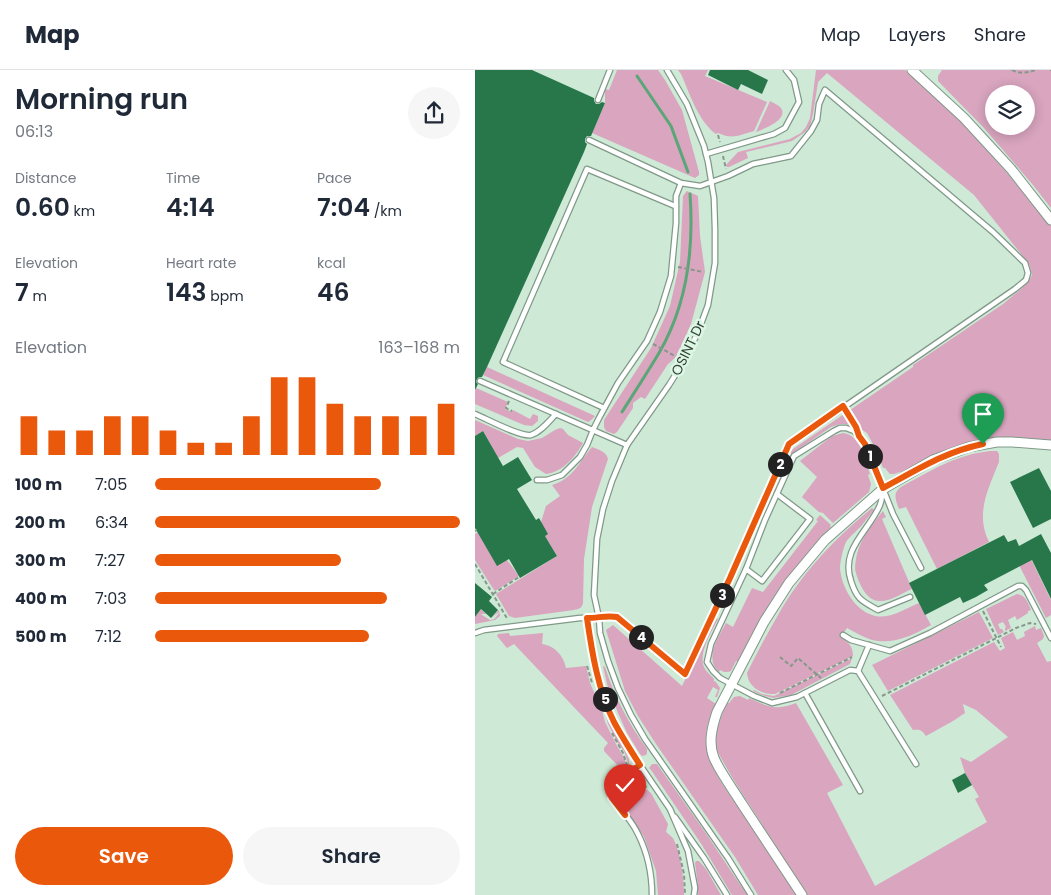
<!DOCTYPE html>
<meta charset="utf-8">
<style>
:root{--surface:#fff;--page:#f6f6f7;--text:#1f2937;--muted:#747a83;--line:#e0e1e3;--accent:#ea580c}
body{margin:0;font-family:Poppins,sans-serif;background:var(--page);color:var(--text);height:100vh;display:flex;flex-direction:column;font-size:19px;white-space:nowrap}
*{box-sizing:border-box;margin:0}
p{font-size:16px;color:var(--muted)}
.icon{flex:none;width:28px;height:28px;fill:none;stroke:currentColor;stroke-width:2;stroke-linecap:round;stroke-linejoin:round}
.map{position:relative;flex:1;overflow:hidden}
.sheet{display:flex;flex-direction:column;background:var(--surface);width:475px}
.sheet>*{flex:none}
.controls{position:absolute;left:510px;top:15px;display:grid;gap:10px}
.controls a{display:grid;place-items:center;width:50px;height:50px;border-radius:50%;background:var(--surface);box-shadow:0 2px 12px #0003;font-size:25px}
.pin{position:absolute;display:grid;place-items:center;width:42px;height:42px;color:#fff;margin:-51px -21px;border-radius:50% 50% 50% 0;rotate:-45deg;box-shadow:0 0 5px #0007}
.pin .icon{rotate:45deg}
.km{position:absolute;width:25px;height:25px;margin:-12px;border-radius:50%;background:#222;color:#fff;font-size:14px;line-height:25px;text-align:center}
.round{display:grid;place-items:center;flex:none;width:52px;height:52px;border-radius:26px;background:var(--page)}
.headline{display:flex;align-items:center;justify-content:space-between;height:85px;padding:0 15px}
h1{font-size:28px;font-weight:600;line-height:38px}
.metrics{display:grid;grid-template-columns:repeat(3,1fr);gap:8px;height:85px;padding:5px 15px}
.metrics div{display:grid;align-content:center}
.metrics b{font-size:25px;font-weight:600}
.metrics small{font-size:14px;font-weight:400}
.metrics p{font-size:14px}
.chart{height:140px;padding:10px 15px}
.chart p{display:flex;justify-content:space-between}
.chart svg{width:100%;height:90px;margin-top:5px;stroke:var(--accent);stroke-width:6}
.action{display:flex;gap:10px;margin-top:auto;padding:10px 15px}
.action a{flex:1;height:58px;border-radius:30px;background:var(--accent);color:#fff;font-size:20px;font-weight:600;line-height:58px;text-align:center}
.action a+a{background:var(--page);color:var(--text)}
ul{padding:0 15px;list-style:none;font-size:16px}
li{display:grid;grid-template-columns:80px 60px 1fr;align-items:center;height:38px}
li i{height:12px;border-radius:6px;background:var(--accent)}
header{display:flex;align-items:center;gap:30px;box-sizing:border-box;height:70px;padding:0 25px;background:var(--surface);border-bottom:1px solid var(--line)}
header strong{font-size:24px}
nav{display:flex;gap:28px;margin-inline-start:auto;font-size:18px}
main{display:flex;flex:1;min-height:0}
.map>svg:first-child{display:block}
.green{fill:#d9a5bf;fill-rule:evenodd}
.lines{fill:none;stroke-linecap:round;stroke-linejoin:round}
.stream{stroke:#59a676;stroke-width:3}
.building{fill:#28774b}
.lane-casing{stroke:#809988;stroke-width:7}
.street-casing{stroke:#809988;stroke-width:11}
.path{stroke:#85988a;stroke-width:2;stroke-dasharray:4 2.5;stroke-linecap:butt}
.lane{stroke:#fff;stroke-width:4.5}
.street{stroke:#fff;stroke-width:9}
.route-casing{stroke:#fff;stroke-width:10}
.route{stroke:#ea580c;stroke-width:6}
.labels{text-anchor:middle;stroke-width:5;stroke-linejoin:round;paint-order:stroke}
.street-label{font-size:14px;fill:#354038;stroke:#dbf7e3}
</style>
<header>
<strong>Map</strong>
<nav><a>Map</a><a>Layers</a><a>Share</a></nav>
</header>
<main>
<section class="sheet">
<div class="headline"><div><h1>Morning run</h1><p>06:13</p></div><a class="round"><svg class="icon" aria-label="share" viewBox="0 0 24 24"><path d="M12 15V3M7 8l5-5 5 5M5 13v7h14v-7"/></svg></a></div>
<div class="metrics">
<div><p>Distance</p><b>0.60<small> km</small></b></div>
<div><p>Time</p><b>4:14</b></div>
<div><p>Pace</p><b>7:04<small> /km</small></b></div>
</div>
<div class="metrics">
<div><p>Elevation</p><b>7<small> m</small></b></div>
<div><p>Heart rate</p><b>143<small> bpm</small></b></div>
<div><p>kcal</p><b>46</b></div>
</div>
<div class="chart"><p><span>Elevation</span>163–168 m</p>
<svg viewBox="0 0 160 44" preserveAspectRatio="none"><path d="M5 44V25M15 44V32M25 44V32M35 44V25M45 44V25M55 44V32M65 44V38M75 44V38M85 44V25M95 44V6M105 44V6M115 44V19M125 44V25M135 44V25M145 44V25M155 44V19"/></svg>
</div>
<ul>
<li><b>100 m</b>7:05<i style="width:74%"></i></li>
<li><b>200 m</b>6:34<i style="width:100%"></i></li>
<li><b>300 m</b>7:27<i style="width:61%"></i></li>
<li><b>400 m</b>7:03<i style="width:76%"></i></li>
<li><b>500 m</b>7:12<i style="width:70%"></i></li>
</ul>
<div class="action"><a>Save</a><a>Share</a></div>
</section>
<div class="map">
<svg width="576" height="825" viewBox="0 0 576 825">
<rect width="100%" height="100%" fill="#cee9d6"/>
<!-- green -->
<g class="green">
<path d="M142,0H183L190,10L207,40L224,102V105L220,108L117,63L130,33V19L134,20Z"/>
<path d="M203,0H233L230,6L292,32L279,61C264,65 258,70 243,63L241,64C223,51 215,24 206,4Z"/>
<path d="M341,0H430L487,52L568,144L576,155V370C564,370 552,368 541,367C497,366 463,383 426,403L425,402L419,404H415L410,398H408L399,376L392,363L381,356L370,354H365L356,357L317,384L315,383L318,379L438,297V295L528,234L546,219L554,211L557,205L556,200L554,194L499,125L352,3L343,12L338,44L335,56L330,62L317,71L271,82L273,88L254,97H252L251,95L263,82L315,69L326,63L331,57L335,48Z"/>
<path d="M467,0H576V138L558,115L509,58L463,11V6ZM519,24H551V56H519Z"/>
<path d="M295,31C298,33 304,35 306,38C314,50 288,59 281,62Z"/>
<path d="M212,121L223,126L225,166L230,202L216,254L201,287L193,294L170,329L166,327L158,333V338L142,362L139,364L131,361L129,357V350L176,278L195,236L205,192L208,126Z"/>
<path d="M12,297L120,346L115,351L113,352L8,305Z"/>
<path d="M1,318L33,332L30,339L37,342L38,340L55,349L58,344L63,346V351L57,356L49,355L0,334V321Z"/>
<path d="M0,350L43,369L53,371L67,368L80,360L85,358L88,359L93,365L108,373C100,387 88,402 71,404L60,397L48,378L42,377L23,388L8,361L0,366Z"/>
<path d="M368,363C386,365 390,390 395,404L393,405L396,414L394,422L358,453L348,443L344,442L327,427L342,407L325,391L357,366Z"/>
<path d="M117,377C124,380 131,381 133,389L117,437L109,489L108,533C107,538 104,539 99,540L40,548L34,546L21,524L82,486L70,466L66,452L71,436L85,426L77,415C98,409 105,391 117,377Z"/>
<path d="M515,381H522L524,384V392C513,419 500,444 514,472L462,499L431,437L424,439C421,431 417,423 426,417C457,400 480,385 515,381Z"/>
<path d="M397,438L399,440C395,445 391,450 387,455C382,461 375,466 371,472C368,479 365,491 365,499C367,518 380,541 400,546C415,549 430,539 444,533L456,555C439,565 418,575 397,570C388,567 380,562 372,558L366,567C373,572 378,576 378,586L300,624C287,625 273,617 272,603C282,583 292,564 303,545C327,503 360,468 397,438Z"/>
<path d="M408,441L411,447L407,449L437,519C427,523 415,532 404,531C392,531 384,514 381,503C379,498 381,489 382,484C386,468 398,453 408,441Z"/>
<path d="M345,445L356,455L355,456L356,457C340,475 324,492 310,511C292,536 278,565 263,592L261,591L256,601C252,603 248,602 245,600L244,602C229,588 243,568 251,553L258,557L277,518L288,522L343,451L341,450Z"/>
<path d="M3,462L32,490L44,506L20,521L17,517L0,490V464Z"/>
<path d="M555,487L576,530V545L571,548L543,493Z"/>
<path d="M542,524C551,525 553,533 556,540L553,541V543L542,550L540,546L533,550L536,558L530,561V558L531,557L528,552L523,554L525,559H527L529,562L523,565L511,539Z"/>
<path d="M6,539L11,544H6L7,545L15,550C19,551 23,545 24,542L16,548L24,540L25,546L20,550L0,554V547Z"/>
<path d="M504,542L518,568L413,621L397,595Z"/>
<path d="M240,548L243,549C237,561 223,583 229,597C231,602 236,605 239,609V611L241,612L245,618L242,627H240L243,620L238,617L232,628L241,634C234,646 230,661 231,674C234,704 265,737 281,760C295,782 308,803 322,825H283L260,787L181,674L163,646L150,621L131,560L138,555L207,616Z"/>
<path d="M560,556L561,560L566,558L569,566L568,569L562,573L572,592L576,591V825H332L258,709L242,681L240,672L241,662L246,647L252,633H254L259,627L265,626L273,630L274,628C294,637 300,641 321,633L368,715L352,723L400,816L512,752L500,729L504,727L490,703L485,687L496,692L533,667L501,640L488,634L490,643L478,651L451,666C447,660 445,659 438,660L415,625L519,572L525,581L530,578L526,568L538,562L542,570L550,566L549,562Z"/>
<path d="M34,563L35,566L68,563L67,574C80,576 88,585 91,598L111,596L115,613L119,622L122,626L125,632L130,652L142,676L150,689L151,699H146L129,681V678L133,673L39,574L32,578L22,566L23,564Z"/>
<path d="M377,588L375,594L316,625L298,628L287,625L278,621L279,620L287,624L299,626Z"/>
<path d="M128,596L130,597C139,626 154,654 172,679V683L171,685L167,686L165,684L152,663L143,643L132,614Z"/>
<path d="M128,634L140,661L154,689V696L149,681L143,673L133,654Z"/>
<path d="M177,694H182L230,762L272,825H257L227,775L176,700L174,698Z"/>
<path d="M157,708L176,723L193,754L191,762C194,765 198,767 199,770C206,784 209,810 209,825H183L181,801L169,767L146,731C145,720 148,714 157,708Z"/>
<path d="M221,791H224L231,799L246,825H223V816L220,793Z"/>
</g>
<g class="lines">
<!-- stream -->
<g class="stream">
<path d="M162,6L196,56L213,102"/>
<path d="M147,342C159,323 172,303 184,283C212,235 219,179 215,124"/>
</g>
</g>
<!-- building -->
<g class="building">
<path d="M0,0H57L119,28V31L121,34H124L127,32L130,33L116,66H112L110,69V72L112,74L109,82L12,297L7,307H4L2,309L1,312L3,314L0,320Z"/>
<path d="M235,0H273L293,10L287,24L266,14L263,20L233,5Z"/>
<path d="M8,361L28,396L43,387L57,410L42,419L61,450L64,448L73,464L70,466L82,486L45,508L34,489L22,496L0,458V366Z"/>
<path d="M564,398L576,421V449L558,458L535,412Z"/>
<path d="M566,464L576,483V529L557,490L509,515L513,520L501,527L488,533L485,527L450,545L434,513L529,465L533,472L541,469L544,476Z"/>
<path d="M0,513L17,527L14,531L23,540L16,548L6,539L0,547Z"/>
<path d="M490,703L497,715L483,723L477,710Z"/>
</g>
<g class="lines">
<!-- lane casing -->
<g class="lane-casing">
<g id="lane">
<path d="M192,0L212,34L229,76L233,92L239,128L240,159V193L233,235L223,262L209,291L194,315L152,375L137,411L128,439L122,469L119,525L124,548L125,563L133,591L143,618L156,645L170,669L253,788L276,825"/>
<path d="M123,30L135,0"/>
<path d="M231,84L299,64L310,58L324,32L319,10L311,0"/>
<path d="M5,311L152,375"/>
<path d="M368,336L381,357L384,366"/>
<path d="M129,338L28,292L112,99L200,136"/>
<path d="M0,344C12,349 45,367 56,365C66,362 74,351 81,344"/>
<path d="M62,410H72L87,405L105,387L112,375L118,360L124,348L143,313L172,271L185,242L196,206L201,153V126L206,113"/>
<path d="M408,420C407,425 407,430 405,435C394,461 365,479 376,511C382,530 387,531 403,540L435,527"/>
<path d="M271,499L287,511L335,449L302,424"/>
<path d="M113,548L117,580L125,615L139,652L165,695L195,739L213,781L220,818L219,825"/>
<path d="M0,563L9,560L105,548H124L133,546L142,547L210,604L255,508L314,375L540,219L551,210L553,203L550,193L518,162L350,20L344,34L342,50L336,61L316,86L278,94L253,106L225,116L206,113L114,70"/>
<path d="M368,565L376,570L415,581L455,563L543,516H547L551,520L576,568"/>
<path d="M383,601L394,575"/>
<path d="M330,623L385,721"/>
<path d="M441,694L383,601L375,600L322,627L297,633L279,626L245,608L238,601L232,592L236,574L271,499L290,450L319,386L359,361L365,358H371L379,361L387,370L403,406L418,444L446,498"/>
<path d="M165,695C150,704 143,711 137,728C146,739 157,751 163,764C172,782 177,804 177,825"/>
<path d="M200,747L229,788L252,825"/>
</g>
</g>
<!-- street casing -->
<g class="street-casing">
<g id="street">
<path d="M437,0L489,48L536,99L576,150"/>
<path d="M327,825C307,795 287,764 267,734C259,721 245,702 239,688C233,673 237,657 242,642L289,552L314,513L350,470L408,419L458,390L494,377L522,372H537L576,375"/>
</g>
</g>
<!-- path -->
<g class="path">
<path d="M537,0C544,4 553,3 560,0"/>
<path d="M575,0H576"/>
<path d="M243,65L245,72"/>
<path d="M248,86L251,99"/>
<path d="M203,197L228,202"/>
<path d="M178,274L200,286"/>
<path d="M34,331L31,338L36,341L37,340"/>
<path d="M0,461L2,460"/>
<path d="M0,494L33,550"/>
<path d="M18,524L44,507"/>
<path d="M508,541L526,577"/>
<path d="M305,587L316,596L323,588L346,608"/>
<path d="M112,596L117,613"/>
<path d="M305,623L377,587"/>
<path d="M407,626L541,558L555,553L561,554"/>
<path d="M137,663L148,683L152,695"/>
<path d="M159,706L172,718"/>
<path d="M202,774L209,804L210,825"/>
</g>
<!-- lane -->
<use href="#lane" class="lane"/>
<!-- street -->
<use href="#street" class="street"/>
</g>
<g class="lines">
<!-- route casing -->
<g class="route-casing">
<path id="route" d="M150,745L137,728C143,711 150,704 165,695C156,681 147,667 139,652C123,620 117,583 112,548C123,548 132,545 142,547L210,604L255,508L314,374L368,336L381,357L384,366L390,374L408,418C442,400 469,382 508,374"/>
</g>
<!-- route -->
<use href="#route" class="route"/>
</g>
<g class="labels">
<!-- street labels -->
<g class="street-label">
<text transform="translate(213 278) rotate(-64)" y="5">OSINT Dr</text>
</g>
</g>
</svg>
<div class="controls">
<a><svg class="icon" aria-label="layers" viewBox="0 0 24 24"><path d="M12 4l9 5-9 5-9-5zM3 14l9 5 9-5"/></svg></a>
</div>
<div class="pin" style="left:508px;top:374px;background:#1e9e55"><svg class="icon" aria-label="arrive" viewBox="0 0 24 24"><path d="M6 21V4h12l-3 4 3 4H6"/></svg></div>
<div class="pin" style="left:150px;top:745px;background:#d93025"><svg class="icon" aria-label="check" viewBox="0 0 24 24"><path d="M5 12l5 5 9-10"/></svg></div>
<b class="km" style="left:395px;top:386px">1</b>
<b class="km" style="left:305px;top:394px">2</b>
<b class="km" style="left:247px;top:525px">3</b>
<b class="km" style="left:166px;top:567px">4</b>
<b class="km" style="left:130px;top:629px">5</b>
</div>
</main>
